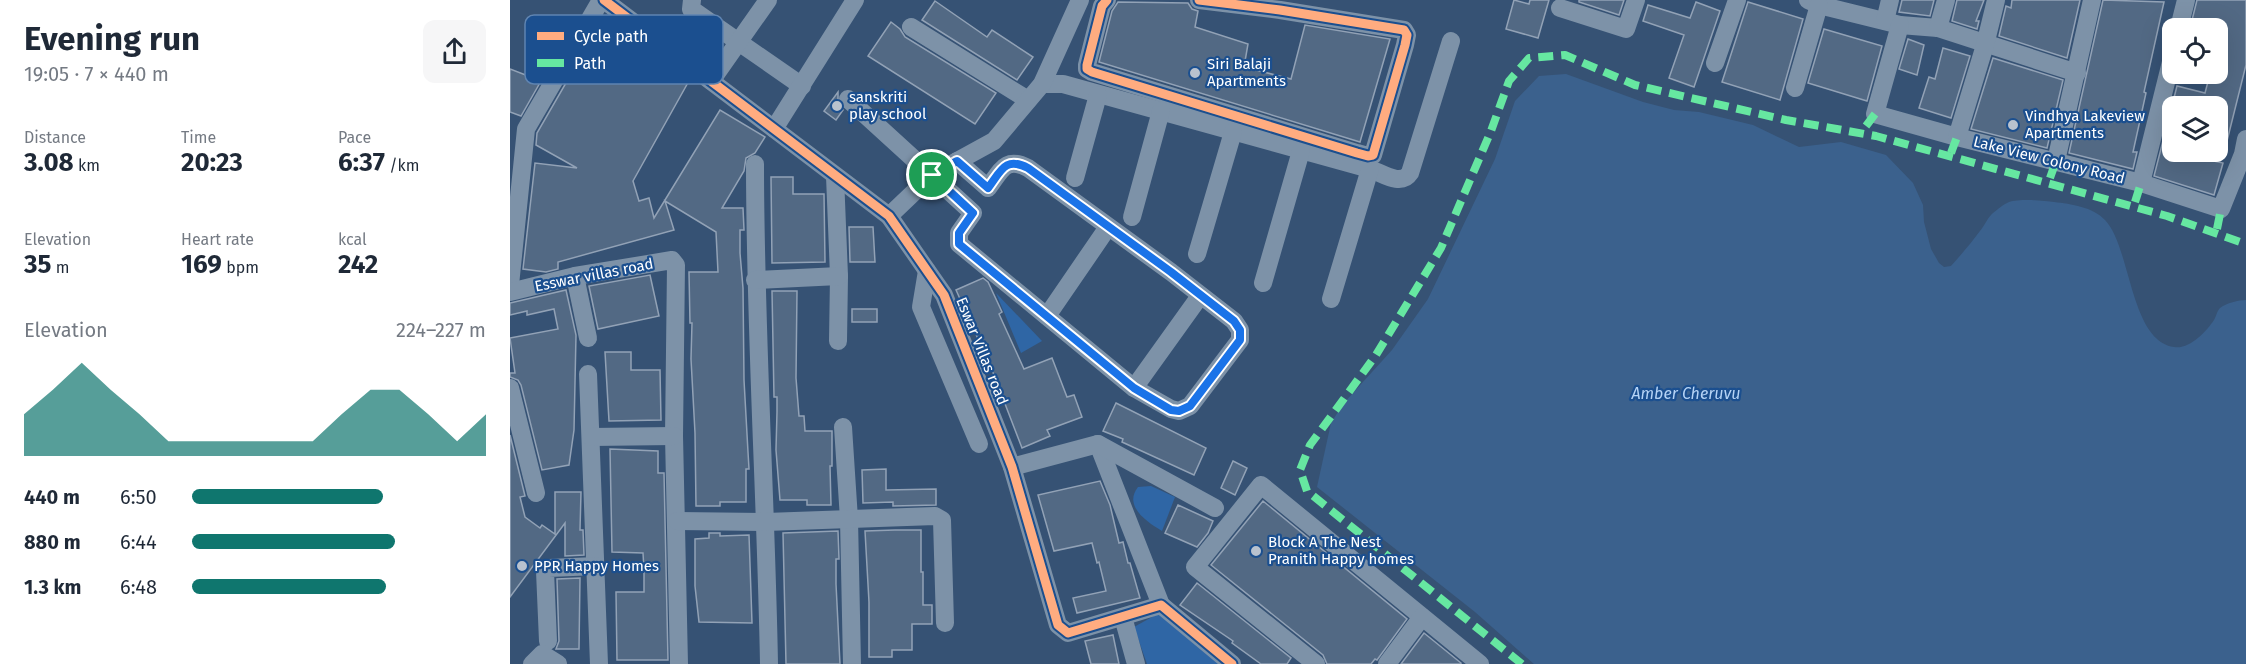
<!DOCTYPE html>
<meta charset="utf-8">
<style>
:root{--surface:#fff;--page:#f6f6f7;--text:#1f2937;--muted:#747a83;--accent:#0f766e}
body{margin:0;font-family:"Fira Sans",sans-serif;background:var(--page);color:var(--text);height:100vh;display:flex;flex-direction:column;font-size:22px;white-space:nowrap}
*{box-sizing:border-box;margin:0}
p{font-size:20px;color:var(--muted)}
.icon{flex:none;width:33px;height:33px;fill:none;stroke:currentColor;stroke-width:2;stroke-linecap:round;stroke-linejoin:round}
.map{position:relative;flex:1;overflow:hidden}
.drawer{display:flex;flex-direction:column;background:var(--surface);width:510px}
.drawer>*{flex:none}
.buttons{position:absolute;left:1652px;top:18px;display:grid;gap:12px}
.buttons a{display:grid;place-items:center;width:66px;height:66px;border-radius:12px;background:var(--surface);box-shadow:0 6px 24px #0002;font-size:30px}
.pin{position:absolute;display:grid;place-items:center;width:51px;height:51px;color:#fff;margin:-26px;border:3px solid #fff;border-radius:50%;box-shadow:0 2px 6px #0007}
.round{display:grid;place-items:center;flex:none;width:63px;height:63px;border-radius:12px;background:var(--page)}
.summary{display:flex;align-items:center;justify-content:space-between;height:102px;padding:0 24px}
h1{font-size:33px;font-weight:700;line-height:45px}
.figures{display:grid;grid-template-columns:repeat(3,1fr);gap:9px;height:102px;padding:6px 24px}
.figures div{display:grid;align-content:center}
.figures b{font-size:26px;font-weight:700}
.figures small{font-size:16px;font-weight:400}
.figures p{font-size:16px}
.chart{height:168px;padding:12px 24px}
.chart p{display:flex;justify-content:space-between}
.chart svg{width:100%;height:108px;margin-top:6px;fill:var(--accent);opacity:.7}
ul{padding:0 24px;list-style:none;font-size:20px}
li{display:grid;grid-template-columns:96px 72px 1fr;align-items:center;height:45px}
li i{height:15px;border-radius:8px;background:var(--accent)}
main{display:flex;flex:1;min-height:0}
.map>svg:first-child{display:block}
.green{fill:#2f66a5}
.water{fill:#3b618d}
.building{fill:#526984;stroke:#92a2b6;stroke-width:1.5}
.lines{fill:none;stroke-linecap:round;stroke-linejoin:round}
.minor{stroke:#7d92a8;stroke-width:18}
.quiet{stroke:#66e7a1;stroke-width:8;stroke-dasharray:15 8;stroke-linecap:butt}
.cycleway-casing{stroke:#1b4f8f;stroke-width:13}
.cycleway{stroke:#ffac80;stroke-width:9}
.route-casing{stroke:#fff;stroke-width:12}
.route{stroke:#1a73e8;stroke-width:8}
.poi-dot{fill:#b9c2ce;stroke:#1b4f8f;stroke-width:2}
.labels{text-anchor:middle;stroke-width:4.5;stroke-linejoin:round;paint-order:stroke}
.poi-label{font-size:15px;fill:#fff;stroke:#1b4f8f;text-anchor:start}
.street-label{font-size:15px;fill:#fff;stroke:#1b4f8f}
.water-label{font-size:16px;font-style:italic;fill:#b5d3f5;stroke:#1b4f8f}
.key{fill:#1b4f8f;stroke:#5f84b1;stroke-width:1.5}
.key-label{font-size:16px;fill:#fff}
</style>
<main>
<section class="drawer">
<div class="summary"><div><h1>Evening run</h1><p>19:05 · 7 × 440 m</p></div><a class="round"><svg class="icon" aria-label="share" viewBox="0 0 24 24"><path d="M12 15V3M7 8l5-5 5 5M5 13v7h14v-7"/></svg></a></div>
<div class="figures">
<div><p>Distance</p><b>3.08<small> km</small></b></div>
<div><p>Time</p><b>20:23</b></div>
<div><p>Pace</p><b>6:37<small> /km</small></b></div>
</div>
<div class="figures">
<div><p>Elevation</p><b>35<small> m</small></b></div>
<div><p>Heart rate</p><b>169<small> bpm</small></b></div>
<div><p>kcal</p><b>242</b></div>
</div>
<div class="chart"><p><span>Elevation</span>224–227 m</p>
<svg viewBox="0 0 160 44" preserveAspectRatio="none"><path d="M0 44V27L10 17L20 6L30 17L40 27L50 38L60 38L70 38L80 38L90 38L100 38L110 27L120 17L130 17L140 27L150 38L160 27V44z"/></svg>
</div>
<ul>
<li><b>440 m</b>6:50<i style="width:65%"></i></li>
<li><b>880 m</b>6:44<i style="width:69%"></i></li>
<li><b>1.3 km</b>6:48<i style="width:66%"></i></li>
</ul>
</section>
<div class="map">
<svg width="1736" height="664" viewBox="0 0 1736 664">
<rect width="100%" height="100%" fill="#365274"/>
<!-- green -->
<g class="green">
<path d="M486,293L532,341L511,353Z"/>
<path d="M641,486L665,497L652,531C637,522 613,506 628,487Z"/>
<path d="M651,612L712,664H637L624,627Z"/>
</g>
<!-- water -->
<path class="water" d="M1056,74L1133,102L1164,110L1189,112L1243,125L1289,147L1331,142L1376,155L1403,183L1413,205L1414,222L1421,249L1429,263L1434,267L1441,266C1451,255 1461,243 1470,231C1475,225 1478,217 1483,213C1488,209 1494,204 1499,202C1508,199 1534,200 1544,202C1561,204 1583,207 1595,220C1621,247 1620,341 1664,347C1679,350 1696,332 1704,320C1706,317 1707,311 1710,308C1716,303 1729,300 1736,300V664H1024L965,612L807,487L821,423L833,404L882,350L918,299L985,159L1005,101L1029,76Z"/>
<!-- building -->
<g class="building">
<path d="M1004,0L1019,4L1020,0H1039L1028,38L996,29Z"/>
<path d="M1069,0H1114L1109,15L1069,2Z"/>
<path d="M1392,0H1424L1420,16L1389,12Z"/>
<path d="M1447,0H1474L1466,21H1469L1467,29L1442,21Z"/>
<path d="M1502,0H1570L1557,58L1489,36L1496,6L1501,8Z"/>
<path d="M1593,0L1654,2L1634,92L1636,93L1623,152H1627L1623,169L1559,153Z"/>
<path d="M1687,0H1736V65L1717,141L1707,138V106H1662V152H1681L1680,156L1713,163L1704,195L1644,176L1667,86L1695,93L1700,74H1707V28H1680Z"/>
<path d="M425,1L477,37L482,30L523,57L507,80L412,20Z"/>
<path d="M608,2L678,3L682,9L688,11L685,27L738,44L734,67L781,79L795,25L880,39L850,142L589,62L602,11Z"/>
<path d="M1186,2L1210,11L1184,87L1159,78L1174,35L1133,21L1138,5L1180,18Z"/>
<path d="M1238,2L1293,19L1270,100L1212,82Z"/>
<path d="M381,22L390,29L395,37L486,93L465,124L358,56Z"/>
<path d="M90,24L141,52L140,54L165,68L180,79L123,181L129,201L139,198L144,218L210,110L255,137L245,153L236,158L234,171L212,208H233L234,230H230V253L233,288L234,380L238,452L239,469H236V502H210V506H186L185,433L181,359L182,323H180L179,272H208L206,232L155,201L164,230L48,262V269L36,272L13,269L25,163L67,168L26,145L27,133Z"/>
<path d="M1314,29L1372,46L1357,101L1298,83Z"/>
<path d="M1398,39L1414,45L1407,75L1389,69Z"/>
<path d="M1433,48L1460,56L1441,118L1409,108L1419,77L1425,79Z"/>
<path d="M1483,58L1553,80L1537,148L1461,129Z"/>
<path d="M0,69L31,81L11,116L0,112Z"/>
<path d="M328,92V103L333,110L326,120L314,111Z"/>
<path d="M261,177H283V194H314L315,262L262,263Z"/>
<path d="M339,227H363L365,262H340Z"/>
<path d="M140,275L149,316L88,329L79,286Z"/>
<path d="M473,278L478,282L492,312L489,314L514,369L542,358L557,397L564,395L572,417L537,430L540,436L512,448L482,370L446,290Z"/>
<path d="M56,290L66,335L64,430L59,465L32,470L11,385L8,380L0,377V373H5L0,338L48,329L44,309L17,315V311L0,315V303Z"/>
<path d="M262,291H287L286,378L289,416H294L295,431H322V466H320L321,505H297V500H270L266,450L267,412V397H264Z"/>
<rect x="342" y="309" width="25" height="13"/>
<path d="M95,352H121V370H150L151,420L99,421Z"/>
<path d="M606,403L696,448L684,475L612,442L613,439L593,431Z"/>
<path d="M0,435L15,496L10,497L15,517L30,528L32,525L45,534V492H71L70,530H73L74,555L55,556V523L0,597Z"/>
<path d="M100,449L148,451V473H154L158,660H107L106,592H134V570L133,553L102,552Z"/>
<path d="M723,461L737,468L725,495L711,488Z"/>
<path d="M376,469V490L426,489V505L383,506V502L353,503L352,470Z"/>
<path d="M590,481L600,505L609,543L613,542L618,563H620L630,598L567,613L563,598L596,591L589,562L587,563L582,543L544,551L528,495Z"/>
<path d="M753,501L897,619L867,660L865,659L861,664H817L813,655L701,565Z"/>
<path d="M668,505L703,521L698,533L687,547L655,533Z"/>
<path d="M385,530H411V572H413V605H422V624H402V650H382V657H359V602L355,531Z"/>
<path d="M328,531L329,559H326V584L330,664H276L273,533Z"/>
<path d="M199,533H210V536L239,535L242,623L189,622L185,586V539L199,538Z"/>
<path d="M70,578L69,649H46L49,641L47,579Z"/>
<path d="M687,583L781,658L777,664H751L722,643L723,641L670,605Z"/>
<path d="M914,633L951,663V664H891Z"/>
<path d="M603,635L609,664H581L575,641Z"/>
</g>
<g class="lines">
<!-- minor -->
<g class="minor">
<path d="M94,0L379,216L434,295L502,467L548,625L558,633L651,605L722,664"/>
<path d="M182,0L181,9L292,86"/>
<path d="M597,0L592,6L577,65V69L582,72L847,153L858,156L863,155L895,45L897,35L894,30L770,10L689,0"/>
<path d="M1298,0L1309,5L1390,25L1428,28L1567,73"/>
<path d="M1050,8L1116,29L1126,0"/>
<path d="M1375,21L1380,0"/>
<path d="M1390,25L1365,114L1447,137L1631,183L1711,209L1733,154L1736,139"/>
<path d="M401,27L518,100"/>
<path d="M1428,28L1436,0"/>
<path d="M1669,28L1676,0"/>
<path d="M1205,63L1227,0"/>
<path d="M201,81L258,0"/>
<path d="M532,84H553L860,169C872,173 891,187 900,173L941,41"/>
<path d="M1285,88L1309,5"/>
<path d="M338,99L463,213L449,233V244L624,388L661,409L669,411L680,406L730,340V330L724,321L661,272L518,168C495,156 491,171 478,188L447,161"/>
<path d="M264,129L345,0"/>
<path d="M1447,137L1475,45L1486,0"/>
<path d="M1546,161L1582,0"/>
<path d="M245,164C245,331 256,497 259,664"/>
<path d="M325,176L329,276L328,341"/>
<path d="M565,178L588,95"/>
<path d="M1631,183L1662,58"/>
<path d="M379,216L422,175L484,141L532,84L570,0"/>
<path d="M622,217L651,111"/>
<path d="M687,254L723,132"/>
<path d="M417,271L411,307L469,444"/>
<path d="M65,276L78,338"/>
<path d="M245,280L329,276"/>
<path d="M753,283L791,151"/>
<path d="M0,285L16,129L91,0"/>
<path d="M0,292L65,276L162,260L166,265L164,436L169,664"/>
<path d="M821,299L860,169"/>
<path d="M537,316L598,227"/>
<path d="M78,374L89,664"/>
<path d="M0,388L26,493"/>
<path d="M624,388L690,296"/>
<path d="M333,427L339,519L342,664"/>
<path d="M81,437L164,436"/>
<path d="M588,444L651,605"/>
<path d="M502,467L588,444L705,508"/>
<path d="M167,521L256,522L425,516L432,520L435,623"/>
<path d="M613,617L626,664"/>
<path d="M38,641L35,571L39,568L86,566"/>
<path d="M22,664L32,654L48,664"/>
<path d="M806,664L685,567L751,485L970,664"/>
<path d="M877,664L912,617"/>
</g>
<!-- quiet -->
<g class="quiet">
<path d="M1356,126L1365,114"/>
<path d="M1441,153L1447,137"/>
<path d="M1540,178L1546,161"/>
<path d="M1625,202L1631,183"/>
<path d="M1707,229L1711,209"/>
<path d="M1012,664L797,491L790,470L800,445L866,355L931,248L981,131L999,81L1019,58L1055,55L1125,85L1276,120L1366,136L1657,216L1736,244"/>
</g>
<!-- cycleway casing -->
<g class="cycleway-casing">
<g id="cycleway">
<path d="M94,0L379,216L434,295L502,467L548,625L558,633L651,605L722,664"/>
<path d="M597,0L592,6L577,65V69L582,72L847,153L858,156L863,155L895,45L897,35L894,30L770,10L689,0"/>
</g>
</g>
<!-- cycleway -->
<use href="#cycleway" class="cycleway"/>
</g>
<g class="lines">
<!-- route casing -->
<g class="route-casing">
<path id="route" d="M447,161L478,188C491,171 495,156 518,168L661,272L724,321L730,330V340L680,406L669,411L661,410L624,388L449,244V233L463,213L422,175Z"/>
</g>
<!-- route -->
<use href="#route" class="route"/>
</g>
<!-- markers -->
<g class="poi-dot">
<circle cx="685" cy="73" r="6"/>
<circle cx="327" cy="106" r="6"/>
<circle cx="1503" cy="125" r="6"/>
<circle cx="746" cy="551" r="6"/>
<circle cx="12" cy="566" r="6"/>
</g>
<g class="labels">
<!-- poi labels -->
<g class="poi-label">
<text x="697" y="69">Siri Balaji<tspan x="697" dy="17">Apartments</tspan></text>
<text x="339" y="102">sanskriti<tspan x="339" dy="17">play school</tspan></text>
<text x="1515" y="121">Vindhya Lakeview<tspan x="1515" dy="17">Apartments</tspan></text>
<text x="758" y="547">Block A The Nest<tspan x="758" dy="17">Pranith Happy homes</tspan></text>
<text x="24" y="571">PPR Happy Homes</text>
</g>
<!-- street labels -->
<g class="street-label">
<text transform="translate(1539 160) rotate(14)" y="5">Lake View Colony Road</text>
<text transform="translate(84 275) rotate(-11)" y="5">Esswar villas road</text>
<text transform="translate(472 351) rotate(68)" y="5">Eswar Villas road</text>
</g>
<!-- water labels -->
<g class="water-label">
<text x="1176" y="399">Amber Cheruvu</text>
</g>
</g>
<!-- legend -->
<rect x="15" y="15" width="198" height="69" rx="9" class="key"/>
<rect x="27" y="32" width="27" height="8" fill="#ffac80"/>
<rect x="27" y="59" width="27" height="8" fill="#66e7a1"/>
<g class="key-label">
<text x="64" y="42">Cycle path</text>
<text x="64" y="69">Path</text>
</g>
</svg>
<div class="buttons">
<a><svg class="icon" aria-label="locate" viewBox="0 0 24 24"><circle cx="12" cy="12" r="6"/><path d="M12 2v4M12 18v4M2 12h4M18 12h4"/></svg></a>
<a><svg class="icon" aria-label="layers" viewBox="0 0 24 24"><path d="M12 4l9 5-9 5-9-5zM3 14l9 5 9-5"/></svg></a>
</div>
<div class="pin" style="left:422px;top:175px;background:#1e9e55"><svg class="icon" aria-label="arrive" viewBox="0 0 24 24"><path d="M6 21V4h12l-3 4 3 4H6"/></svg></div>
</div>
</main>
